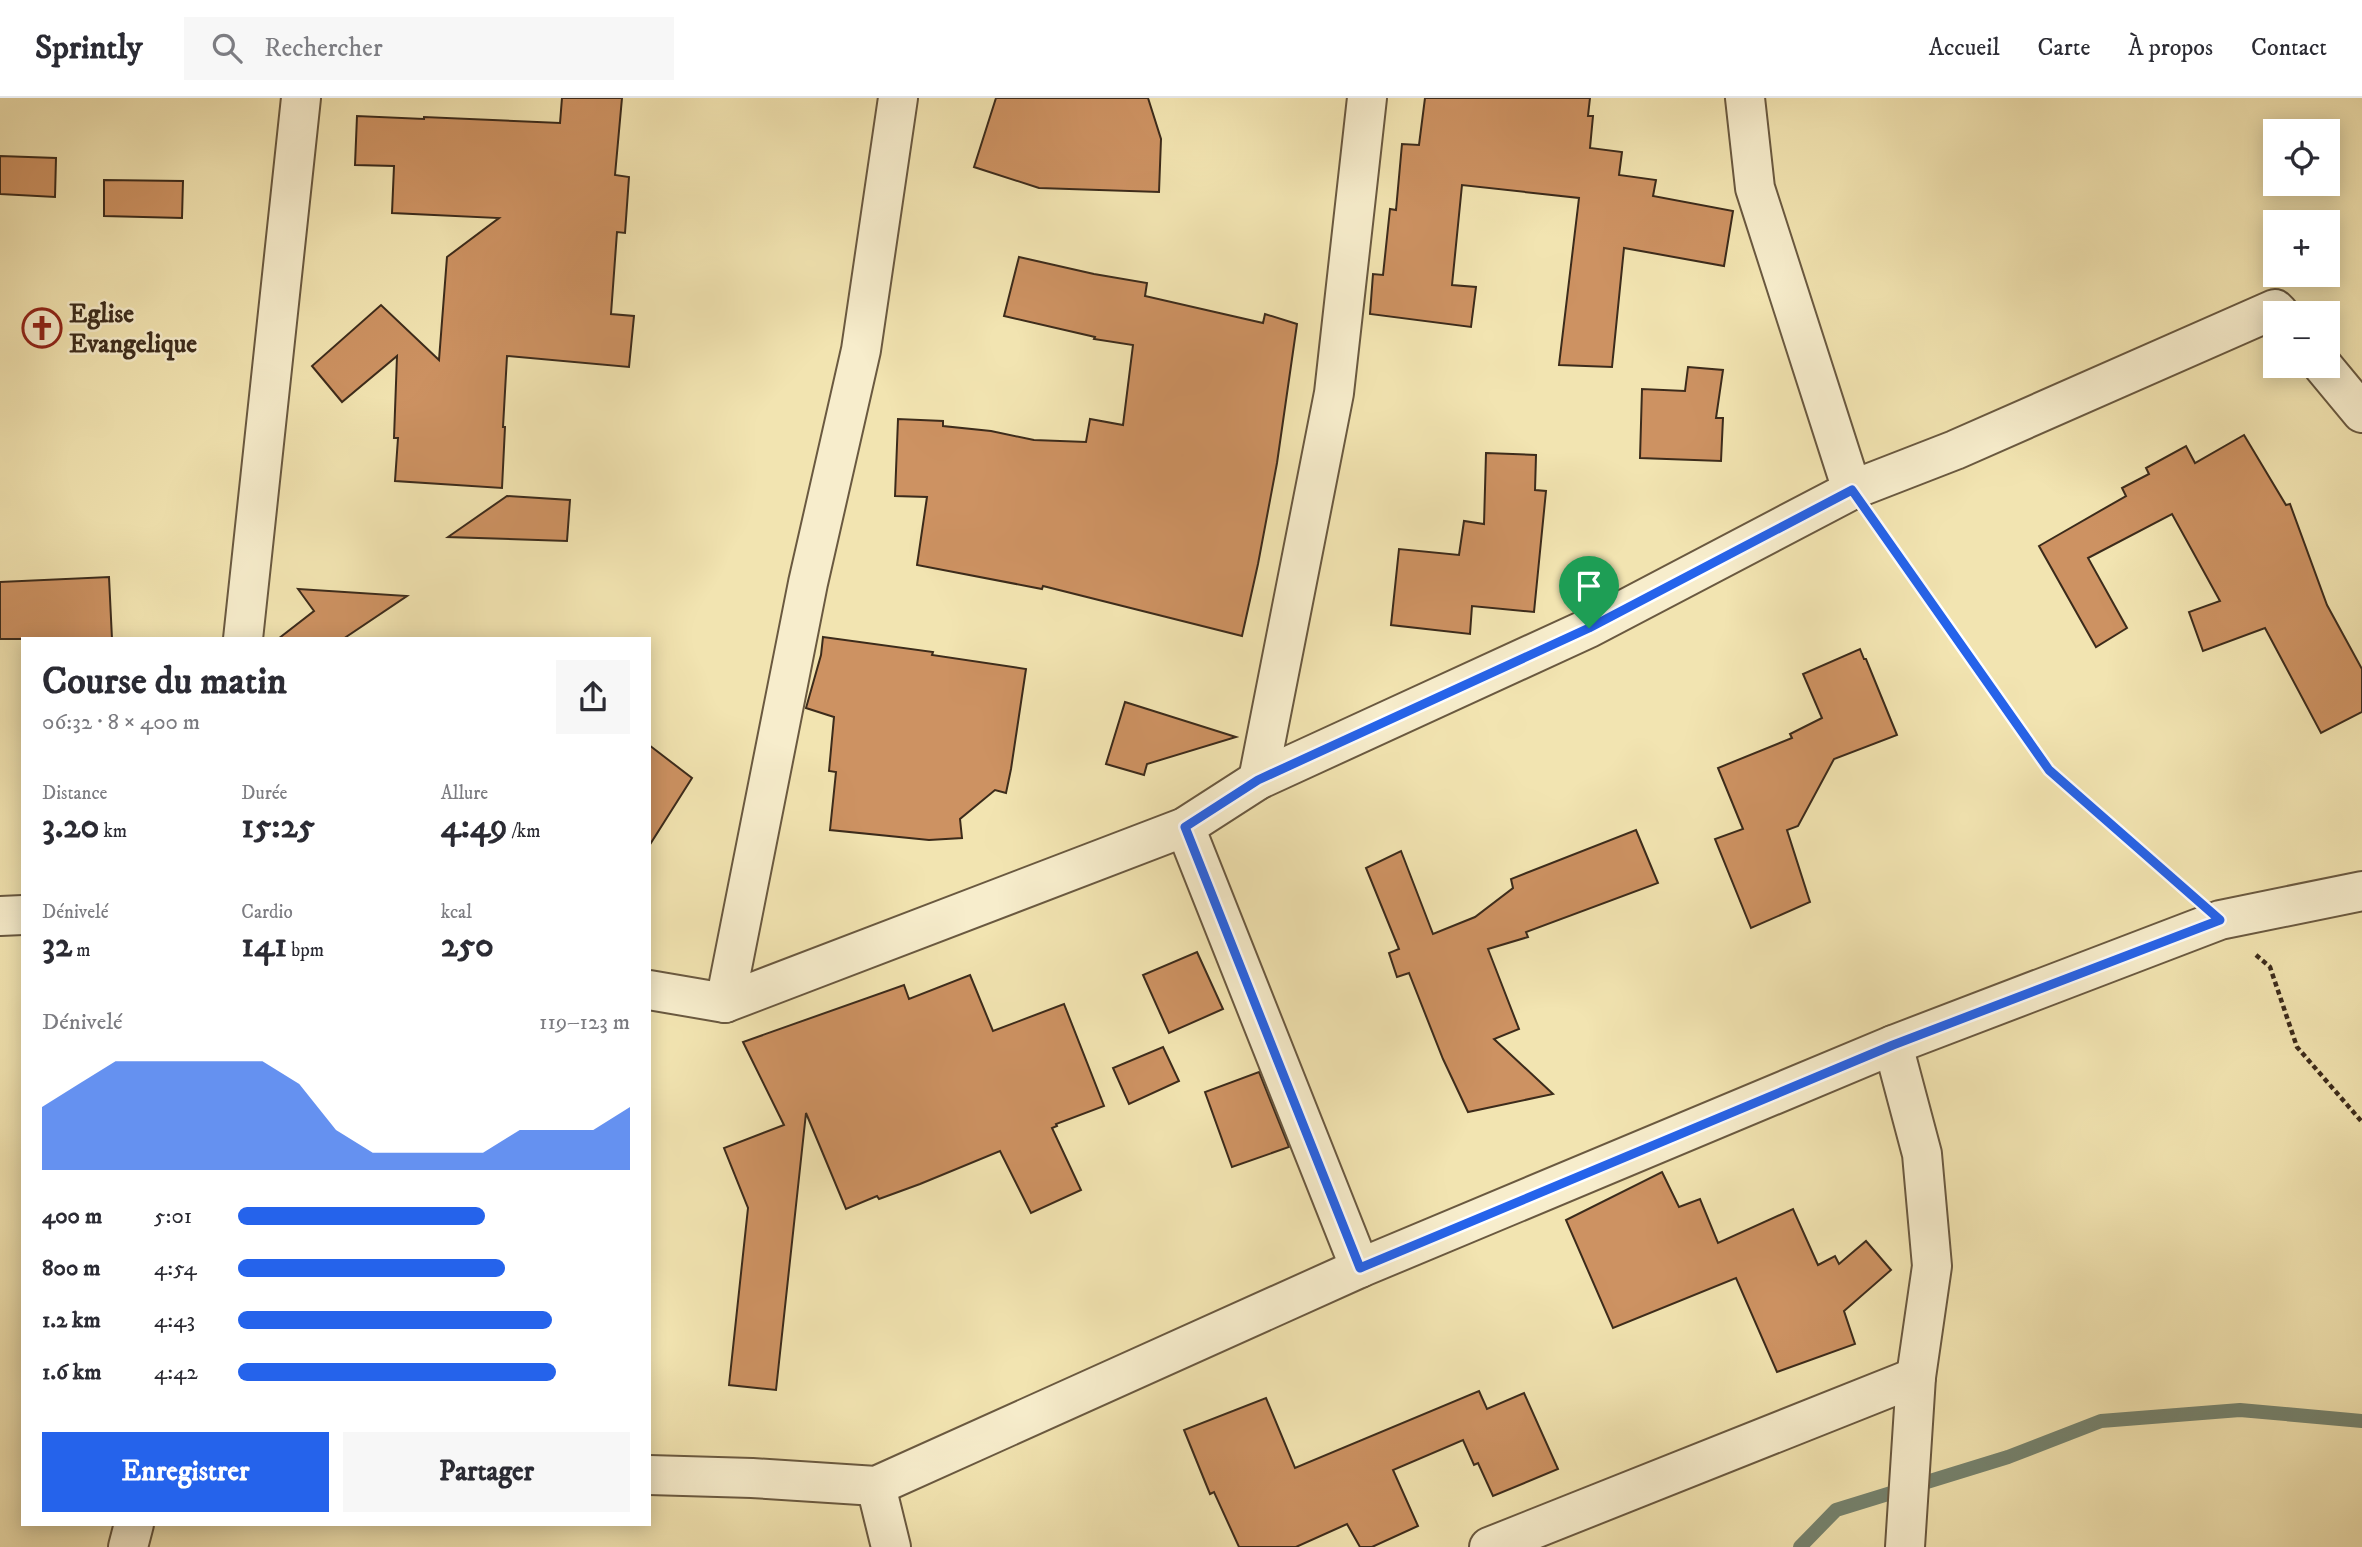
<!DOCTYPE html>
<html lang="fr">
<meta charset="utf-8">
<style>
:root{--surface:#fff;--page:#f7f7f7;--text:#2b2b33;--muted:#7c7c81;--line:#e1e1e2;--accent:#2563eb}
body{margin:0;font-family:"IM FELL DW Pica",serif;background:var(--page);color:var(--text);height:100vh;display:flex;flex-direction:column;font-size:26px;white-space:nowrap}
*{box-sizing:border-box;margin:0}
p{font-size:23px;color:var(--muted)}
.icon{flex:none;width:38px;height:38px;fill:none;stroke:currentColor;stroke-width:2;stroke-linecap:round;stroke-linejoin:round}
.map{position:relative;flex:1;overflow:hidden}
.panel{position:absolute;left:21px;top:539px;width:630px;height:889px;display:flex;flex-direction:column;background:var(--surface);border-radius:0px;box-shadow:0 4px 18px #0003}
.panel>*{flex:none}
.tools{position:absolute;left:2263px;top:21px;display:grid;gap:14px}
.tools a{display:grid;place-items:center;width:77px;height:77px;border-radius:0px;background:var(--surface);box-shadow:0 4px 18px #0003;font-size:35px}
.pin{position:absolute;display:grid;place-items:center;width:60px;height:60px;color:#fff;margin:-72px -30px;border-radius:50% 50% 50% 0;rotate:-45deg;box-shadow:0 0 7px #0007}
.pin .icon{rotate:45deg}
.round{display:grid;place-items:center;flex:none;width:74px;height:74px;border-radius:0px;background:var(--page)}
.summary{display:flex;align-items:center;justify-content:space-between;height:119px;padding:0 21px}
h1{font-size:38px;font-weight:700;line-height:52px}
.metrics{display:grid;grid-template-columns:repeat(3,1fr);gap:10px;height:119px;padding:7px 21px}
.metrics div{display:grid;align-content:center}
.metrics b{font-size:35px;font-weight:700}
.metrics small{font-size:19px;font-weight:400}
.metrics p{font-size:19px}
.chart{height:196px;padding:14px 21px}
.chart p{display:flex;justify-content:space-between}
.chart svg{width:100%;height:126px;margin-top:7px;fill:var(--accent);opacity:.7}
.primary-button{display:flex;gap:14px;margin-top:auto;padding:14px 21px}
.primary-button a{flex:1;height:80px;border-radius:0px;background:var(--accent);color:#fff;font-size:28px;font-weight:700;line-height:80px;text-align:center}
.primary-button a+a{background:var(--page);color:var(--text)}
ul{padding:0 21px;list-style:none;font-size:23px}
li{display:grid;grid-template-columns:112px 84px 1fr;align-items:center;height:52px}
li i{height:18px;border-radius:9px;background:var(--accent)}
header{display:flex;align-items:center;gap:42px;box-sizing:border-box;height:98px;padding:0 35px;background:var(--surface);border-bottom:2px solid var(--line)}
header strong{font-size:33px}
nav{display:flex;gap:38px;margin-inline-start:auto;font-size:24px}
.search{width:490px;height:63px;background:var(--page);display:flex;align-items:center;gap:18px;box-sizing:border-box;padding:0 24px;border-radius:0px;color:var(--muted);font-size:26px}
.map>svg:first-child{display:block}
.lines{fill:none;stroke-linecap:round;stroke-linejoin:round}
.stream{stroke:#768470;stroke-width:14}
.building{fill:#cd9262;stroke:#3c2b1b;stroke-width:2}
.minor-casing{stroke:#6a5940;stroke-width:42}
.path{stroke:#3c2b1b;stroke-width:4.5;stroke-dasharray:5 3.5;stroke-linecap:butt}
.minor{stroke:#f7edcc;stroke-width:38}
.route-casing{stroke:#fff;stroke-width:14}
.route{stroke:#2563eb;stroke-width:9}
.labels{text-anchor:middle;stroke-width:5;stroke-linejoin:round;paint-order:stroke}
.poi-label{font-size:26px;font-weight:bold;fill:#3c2b1b;stroke:#f7edcc;text-anchor:start}
</style>
<header>
<strong>Sprintly</strong>
<div class="search"><svg class="icon" aria-label="search" viewBox="0 0 24 24"><circle cx="10" cy="10" r="6"/><path d="M15 15l6 6"/></svg>Rechercher</div>
<nav><a>Accueil</a><a>Carte</a><a>À propos</a><a>Contact</a></nav>
</header>
<div class="map">
<svg width="2362" height="1449" viewBox="0 0 2362 1449">
<rect width="100%" height="100%" fill="#f2e4b1"/>
<filter id="stains"><feTurbulence type="fractalNoise" baseFrequency=".00286" numOctaves="4"/><feColorMatrix values="0 0 0 0 .2 0 0 0 0 .09 0 0 0 0 .02 0 0 0 .5 -.17"/></filter>
<radialGradient id="worn" r=".72"><stop offset=".6" stop-color="#630" stop-opacity="0"/><stop offset="1" stop-color="#630" stop-opacity=".3"/></radialGradient>
<g class="lines">
<!-- stream -->
<path class="stream" d="M1800,1449L1836,1412L2008,1359L2101,1323L2240,1312L2362,1323"/>
</g>
<!-- building -->
<g class="building">
<path d="M562,0H622L615,77L629,79L625,135L617,134L611,216L634,218L629,269L507,258L503,329H505L502,390L395,383L398,340H394L397,258L342,304L312,268L381,207L439,262L447,159L499,120L392,115L394,68L355,67L357,18L424,21V19L560,25Z"/>
<path d="M996,0H1148L1161,41L1159,94L1039,90L974,69Z"/>
<path d="M1425,0H1590L1588,18H1593L1590,50L1622,54L1619,77L1656,82L1653,98L1733,113L1724,168L1624,150L1612,269L1559,267L1579,100L1462,87L1452,187L1476,189L1471,229L1370,216L1373,176L1383,177L1390,111L1396,112L1402,46L1419,47Z"/>
<path d="M0,58L56,60L55,99L0,96Z"/>
<path d="M104,82L183,83L182,120L104,118Z"/>
<path d="M1019,159L1094,176L1147,185L1145,198L1263,225L1265,216L1297,226L1277,365L1258,466L1242,538L1043,488L1042,491L917,467L927,399L895,398L898,321L943,323V328L991,333L1034,342L1086,344L1090,321L1123,327L1133,247L1094,241L1095,239L1004,218Z"/>
<path d="M1688,269L1723,272L1716,320H1723L1721,363L1640,360L1642,291L1685,293Z"/>
<path d="M2244,337L2286,407L2290,406L2327,507L2362,571V614L2321,635L2265,530L2203,553L2189,514L2220,503L2172,416L2088,460L2127,530L2096,549L2039,448L2126,398L2122,390L2149,376L2146,370L2186,348L2195,365Z"/>
<path d="M1486,355L1536,357L1535,392L1546,393L1534,514L1472,508L1470,536L1391,527L1399,451L1459,457L1464,423L1484,426Z"/>
<path d="M507,398L570,402L567,443L448,439Z"/>
<path d="M109,479L112,541H0V484Z"/>
<path d="M298,491L407,498L343,541H278L314,513Z"/>
<path d="M823,539L933,554L932,557L1026,571L1011,671L1006,695L995,692L960,721L962,740L929,742L830,732L836,674L829,673L834,619L806,610L821,557Z"/>
<path d="M1860,551L1864,561H1866L1897,637L1834,661L1798,728L1787,732L1810,804L1751,830L1715,741L1743,731L1718,670L1792,640L1790,636L1822,620L1803,576Z"/>
<path d="M1125,604L1236,639L1147,666L1144,677L1106,666Z"/>
<path d="M649,647L692,680L649,748Z"/>
<path d="M1636,732L1658,785L1526,834L1528,839L1488,851L1519,931L1494,941L1553,996L1468,1014L1443,961L1409,875L1397,879L1389,855L1399,851L1366,770L1401,753L1433,836L1475,819L1513,790L1511,781Z"/>
<path d="M1197,854L1223,911L1169,935L1143,877Z"/>
<path d="M970,877L993,933L1064,906L1104,1008L1056,1026L1057,1028L1052,1030L1081,1092L1031,1115L1000,1053L920,1086L879,1101L877,1098L846,1111L806,1015L776,1292L729,1287L748,1110L724,1050L784,1027L743,944L904,887L909,901Z"/>
<path d="M1163,949L1179,983L1129,1006L1113,970Z"/>
<path d="M1259,974L1289,1049L1232,1069L1205,994Z"/>
<path d="M1662,1074L1679,1109L1700,1101L1718,1145L1793,1111L1818,1167L1835,1158L1839,1166L1866,1143L1891,1172L1844,1213L1855,1246L1777,1274L1736,1180L1613,1230L1566,1122Z"/>
<path d="M1479,1293L1487,1311L1524,1295L1558,1371L1493,1398L1478,1365L1474,1367L1463,1342L1393,1372L1418,1428L1372,1449H1360L1347,1426L1296,1449H1239L1214,1394L1210,1396L1184,1332L1266,1300L1295,1370Z"/>
</g>
<g class="lines">
<!-- minor casing -->
<g class="minor-casing">
<g id="minor">
<path d="M1745,0L1755,90L1852,392"/>
<path d="M2323,268L2362,315"/>
<path d="M243,541L301,0"/>
<path d="M1258,682L1334,295L1367,0"/>
<path d="M1185,729L1360,1170"/>
<path d="M0,818L23,817"/>
<path d="M649,892L725,905L1185,729L1258,682L1589,530L1852,392L1955,352L2275,211L2279,215"/>
<path d="M725,905L808,485L861,252L898,0"/>
<path d="M1893,947L1922,1056L1932,1168L1916,1279L1905,1449"/>
<path d="M649,1377L752,1380L876,1388L1360,1170L1893,947L2220,822L2362,793"/>
<path d="M876,1388L891,1449"/>
<path d="M128,1449L134,1426"/>
<path d="M1489,1449L1916,1279"/>
</g>
</g>
<!-- path -->
<g class="path">
<path d="M1877,427L2049,672L2183,790"/>
<path d="M2256,857L2270,869L2297,949L2362,1024"/>
</g>
<!-- minor -->
<use href="#minor" class="minor"/>
</g>
<g class="lines">
<!-- route casing -->
<g class="route-casing">
<path id="route" d="M1852,392L2049,672L2220,822L1893,947L1360,1170L1185,729L1258,682L1589,530Z"/>
</g>
<!-- route -->
<use href="#route" class="route"/>
</g>
<!-- icons -->
<defs>
<g id="church-ring" transform="scale(2.0125)"><circle r="9.5" fill="#f7edcc" stroke="#8f2418" stroke-width="1.5"/><path d="M-1.2-6h2.4v3.5h3.3v2.4h-3.3V6h-2.4V-.1h-3.3v-2.4h3.3Z" fill="#8f2418"/></g>
</defs>
<g fill-rule="evenodd">
<use href="#church-ring" x="42" y="230"/>
</g>
<g class="labels">
<!-- poi labels -->
<g class="poi-label">
<text x="69" y="224">Eglise<tspan x="69" dy="30">Evangelique</tspan></text>
</g>
</g>
<rect width="100%" height="100%" filter="url(#stains)"/>
<rect width="100%" height="100%" fill="url(#worn)"/>
</svg>
<div class="tools">
<a><svg class="icon" aria-label="locate" viewBox="0 0 24 24"><circle cx="12" cy="12" r="6"/><path d="M12 2v4M12 18v4M2 12h4M18 12h4"/></svg></a>
<a>+</a>
<a>−</a>
</div>
<div class="pin" style="left:1589px;top:530px;background:#1e9e55"><svg class="icon" aria-label="arrive" viewBox="0 0 24 24"><path d="M6 21V4h12l-3 4 3 4H6"/></svg></div>
<section class="panel">
<div class="summary"><div><h1>Course du matin</h1><p>06:32 · 8 × 400 m</p></div><a class="round"><svg class="icon" aria-label="share" viewBox="0 0 24 24"><path d="M12 15V3M7 8l5-5 5 5M5 13v7h14v-7"/></svg></a></div>
<div class="metrics">
<div><p>Distance</p><b>3.20<small> km</small></b></div>
<div><p>Durée</p><b>15:25</b></div>
<div><p>Allure</p><b>4:49<small> /km</small></b></div>
</div>
<div class="metrics">
<div><p>Dénivelé</p><b>32<small> m</small></b></div>
<div><p>Cardio</p><b>141<small> bpm</small></b></div>
<div><p>kcal</p><b>250</b></div>
</div>
<div class="chart"><p><span>Dénivelé</span>119–123 m</p>
<svg viewBox="0 0 160 44" preserveAspectRatio="none"><path d="M0 44V22L10 14L20 6L30 6L40 6L50 6L60 6L70 14L80 30L90 38L100 38L110 38L120 38L130 30L140 30L150 30L160 22V44z"/></svg>
</div>
<ul>
<li><b>400 m</b>5:01<i style="width:63%"></i></li>
<li><b>800 m</b>4:54<i style="width:68%"></i></li>
<li><b>1.2 km</b>4:43<i style="width:80%"></i></li>
<li><b>1.6 km</b>4:42<i style="width:81%"></i></li>
</ul>
<div class="primary-button"><a>Enregistrer</a><a>Partager</a></div>
</section>
</div>
